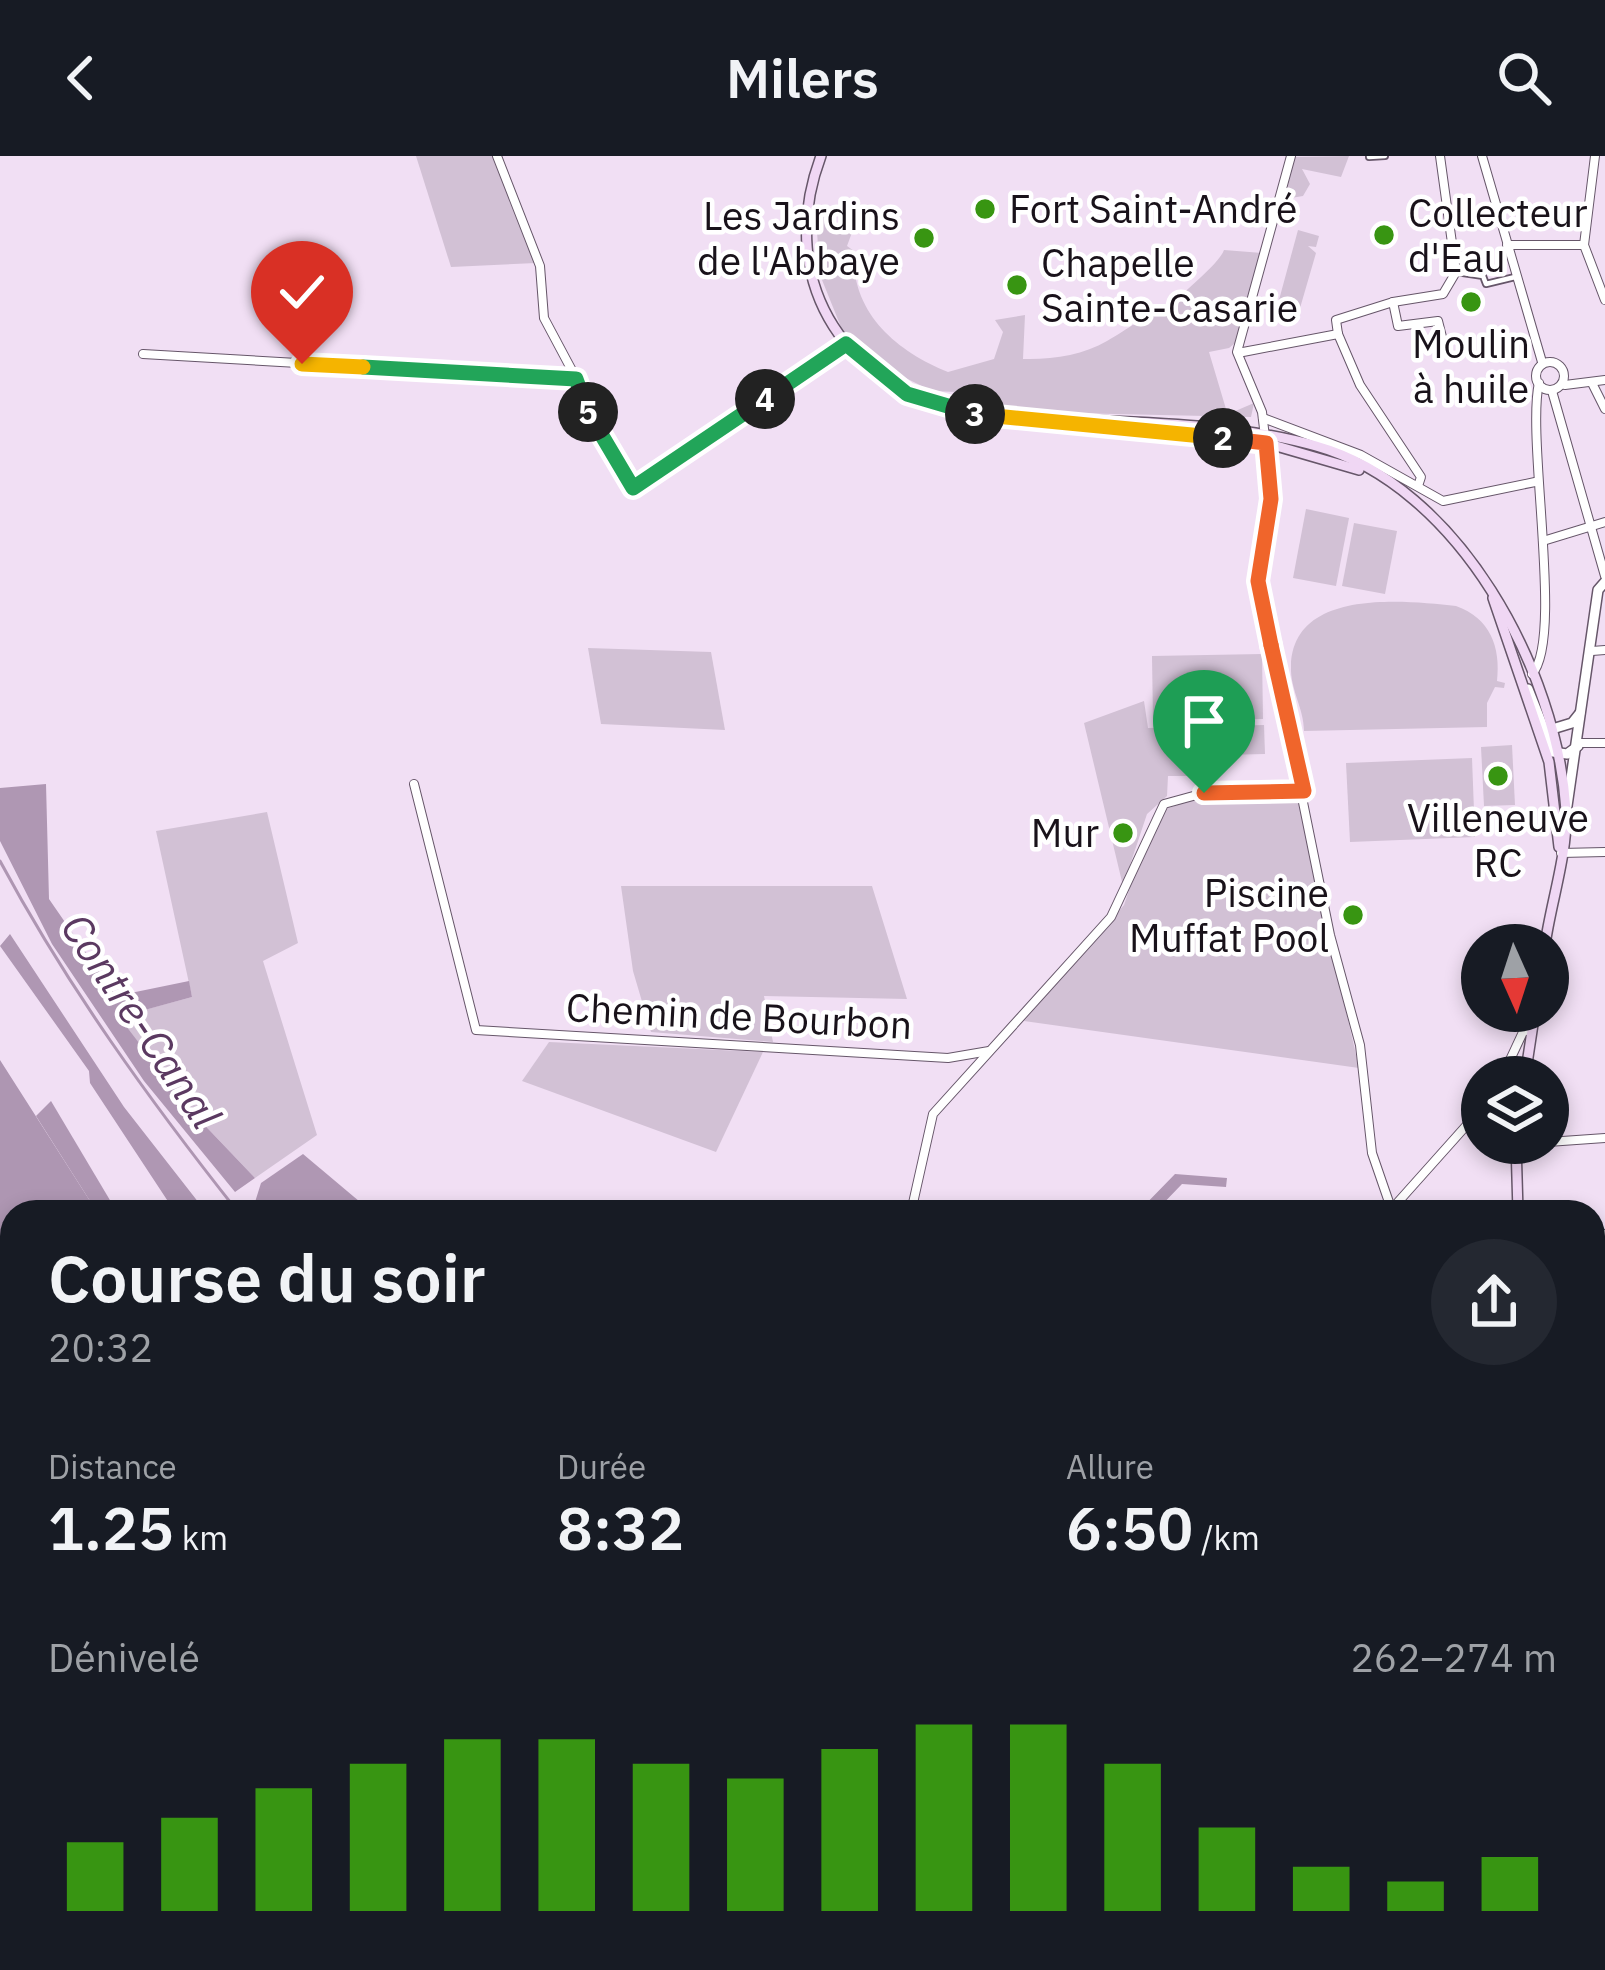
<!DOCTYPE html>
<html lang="fr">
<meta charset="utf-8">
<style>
:root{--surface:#171b24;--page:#242831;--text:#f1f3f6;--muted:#9ea1a6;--accent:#389512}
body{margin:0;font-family:"IBM Plex Sans",sans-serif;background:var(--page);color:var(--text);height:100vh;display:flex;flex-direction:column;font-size:45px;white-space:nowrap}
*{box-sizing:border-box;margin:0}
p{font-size:39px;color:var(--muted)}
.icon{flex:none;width:66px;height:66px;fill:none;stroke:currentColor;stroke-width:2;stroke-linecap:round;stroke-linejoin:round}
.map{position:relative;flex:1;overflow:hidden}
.sheet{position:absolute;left:0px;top:1044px;width:1605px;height:771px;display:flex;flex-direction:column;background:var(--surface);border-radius:36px 36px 0 0;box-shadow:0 6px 18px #0003}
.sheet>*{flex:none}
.needle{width:78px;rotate:177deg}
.buttons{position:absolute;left:1461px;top:768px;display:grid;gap:24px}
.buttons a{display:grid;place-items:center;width:108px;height:108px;border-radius:50%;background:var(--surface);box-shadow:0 6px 18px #0003;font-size:60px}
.pin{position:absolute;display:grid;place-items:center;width:102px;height:102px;color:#fff;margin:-123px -51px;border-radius:50% 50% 50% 0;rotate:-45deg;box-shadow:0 0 12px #0007}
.pin .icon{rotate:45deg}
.km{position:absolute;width:60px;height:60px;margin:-30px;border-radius:50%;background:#222;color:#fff;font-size:33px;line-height:60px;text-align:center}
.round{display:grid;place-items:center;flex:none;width:126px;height:126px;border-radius:63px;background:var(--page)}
.head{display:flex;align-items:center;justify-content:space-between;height:204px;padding:0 48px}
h1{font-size:66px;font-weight:600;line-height:90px}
.metrics{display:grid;grid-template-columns:repeat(3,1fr);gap:18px;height:204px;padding:12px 48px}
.metrics div{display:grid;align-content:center}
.metrics b{font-size:60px;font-weight:600}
.metrics small{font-size:33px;font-weight:400}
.metrics p{font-size:33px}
.chart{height:336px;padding:24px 48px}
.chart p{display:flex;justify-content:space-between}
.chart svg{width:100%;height:216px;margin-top:12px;stroke:var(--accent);stroke-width:6}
header{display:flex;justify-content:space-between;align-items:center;height:156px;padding:0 48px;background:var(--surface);font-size:54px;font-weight:600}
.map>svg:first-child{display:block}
.green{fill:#d2c1d5}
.forest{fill:#af97b3}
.water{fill:#ae96b2}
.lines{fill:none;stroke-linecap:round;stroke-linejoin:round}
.stream{stroke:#ae96b2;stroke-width:3}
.pedestrian-casing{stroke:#665669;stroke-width:8}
.minor-casing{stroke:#665669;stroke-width:10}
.tertiary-casing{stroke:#665669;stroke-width:12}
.secondary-casing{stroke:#665669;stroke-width:12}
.pedestrian{stroke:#fff;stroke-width:4.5}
.minor{stroke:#fff;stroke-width:8}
.tertiary{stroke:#fff;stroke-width:9}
.secondary{stroke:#f0d7f4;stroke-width:9}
.rail{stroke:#4c424d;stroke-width:3}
.split-1-casing{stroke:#fff;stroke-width:24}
.split-2-casing{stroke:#fff;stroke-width:24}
.split-3-casing{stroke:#fff;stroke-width:24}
.split-4-casing{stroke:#fff;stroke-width:24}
.split-5-casing{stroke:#fff;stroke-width:24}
.split-6-casing{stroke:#fff;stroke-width:24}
.split-7-casing{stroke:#fff;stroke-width:24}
.split-1{stroke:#f0652b;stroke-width:15}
.split-2{stroke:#f0652b;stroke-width:15}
.split-3{stroke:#f5b400;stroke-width:15}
.split-4{stroke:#22a559;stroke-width:15}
.split-5{stroke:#22a559;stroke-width:15}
.split-6{stroke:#22a559;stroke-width:15}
.split-7{stroke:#f5b400;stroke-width:15}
.poi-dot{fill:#389512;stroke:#fff;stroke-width:4.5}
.labels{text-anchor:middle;stroke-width:9;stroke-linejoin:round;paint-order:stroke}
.poi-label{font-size:39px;fill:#19121a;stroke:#fff;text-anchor:start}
.street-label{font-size:39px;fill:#19121a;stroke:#fff}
.water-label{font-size:42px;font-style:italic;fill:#5b3961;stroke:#fff}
</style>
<header><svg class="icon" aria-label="back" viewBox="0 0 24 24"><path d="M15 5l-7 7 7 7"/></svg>Milers<svg class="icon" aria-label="search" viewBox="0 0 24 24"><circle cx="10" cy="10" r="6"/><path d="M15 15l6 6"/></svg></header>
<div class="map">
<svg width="1605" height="1814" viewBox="0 0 1605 1814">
<rect width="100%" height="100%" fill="#f1dff4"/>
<!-- green -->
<g class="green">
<path d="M416,0H493L536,107L451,111Z"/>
<path d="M1349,0L1341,21L1302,13L1310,28L1303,40L1285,43L1294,1Z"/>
<path d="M826,60L832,74L854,71L847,90L854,95C850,155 895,195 948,216L994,203L1003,176L995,164L1025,159L1023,203C1051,204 1083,199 1107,185C1130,172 1140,161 1167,155C1181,136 1218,110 1224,94L1262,97L1240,183L1229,192L1209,196L1226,253L1233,256L1254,247L1251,261L1070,257L1006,250L981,237L932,235L875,207L843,176L820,119L816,61Z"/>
<path d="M1298,74L1319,80L1316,91L1308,90L1316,97L1298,159L1276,155Z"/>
<path d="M1306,353L1349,362L1336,430L1293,422Z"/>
<path d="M1354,367L1397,375L1385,438L1342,430Z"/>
<path d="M1456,450C1490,462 1501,491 1497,525L1505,527L1504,532L1495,531L1487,547V571L1304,575C1304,552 1290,534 1291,510C1293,433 1401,444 1456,450Z"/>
<path d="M588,492L711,496L725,574L601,568Z"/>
<path d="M1262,498L1263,563L1153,565L1152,500Z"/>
<path d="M1144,545L1148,572L1219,570V620H1168L1167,640L1147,658L1123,730L1084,567Z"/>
<path d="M1264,569L1265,598L1223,599V570Z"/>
<path d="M1512,589L1515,649L1484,650L1481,591Z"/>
<path d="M1472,602L1475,681L1350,686L1346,607Z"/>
<path d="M1286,641L1299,647L1359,912L1024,865L1124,749L1149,675L1166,653L1192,644Z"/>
<path d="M267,656L298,787L263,805L317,979L255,1022L193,957L118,861L192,841L156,675Z"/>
<path d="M621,730H872L907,843L764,840L773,886L651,876L633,815Z"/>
<path d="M549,886L763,896L716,996L522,925Z"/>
</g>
<!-- forest -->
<g class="forest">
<path d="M46,628L49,743L116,840L189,825L192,841L119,861L193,957L255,1022L235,1036L144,925L52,788L0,685V632Z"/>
<path d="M10,778L124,951L206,1056H175L90,927L89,915L0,790Z"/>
<path d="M51,945L117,1056H97L36,960Z"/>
<path d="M303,998L372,1056H252L261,1027Z"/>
<path d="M1175,1018L1227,1022L1226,1031L1182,1028L1155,1056H1138Z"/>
<path d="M0,1556L12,1591V1803H57L59,1814H0Z"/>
<path d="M408,1803H589L593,1814H409Z"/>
<path d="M623,1803H748L747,1814H627Z"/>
</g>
<!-- water -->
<g class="water">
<path d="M0,904L97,1056H12V1591L0,1556Z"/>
<path d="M57,1803H343L342,1814H59Z"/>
</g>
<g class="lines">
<!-- stream -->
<g class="stream">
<path d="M0,705C67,830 150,945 238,1056"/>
<path d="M1354,1056L1381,1052"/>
<path d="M612,1803L615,1814"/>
</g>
<!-- pedestrian casing -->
<g class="pedestrian-casing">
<g id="pedestrian">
<path d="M1369,1L1385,0"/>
<path d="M1456,116L1483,120L1486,128L1515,121"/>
</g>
</g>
<!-- minor casing -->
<g class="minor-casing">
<g id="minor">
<path d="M497,0L540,110L544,162L576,222"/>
<path d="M1291,0L1237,196L1262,256L1270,322L1258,425L1330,779L1360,889L1372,997L1391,1052"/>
<path d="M1482,0L1542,206"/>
<path d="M1595,0L1584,89L1605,144"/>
<path d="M1507,89H1583"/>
<path d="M1393,146L1398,170L1438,165L1442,181"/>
<path d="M1338,178L1336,164L1393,146L1443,138L1456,116L1440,0"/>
<path d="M1338,178L1360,229L1421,321L1418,330"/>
<path d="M1243,196L1338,178"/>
<path d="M143,198L576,223L601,282L633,332L846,188"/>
<circle cx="1550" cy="220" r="14"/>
<path d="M1592,227L1605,253"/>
<path d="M1565,229L1605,224"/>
<path d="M1552,235L1605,420"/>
<path d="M1263,262L1361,299L1443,345L1535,326"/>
<path d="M1543,385L1605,366"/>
<path d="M1592,495L1605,494"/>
<path d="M1532,518C1564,484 1526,283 1539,227"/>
<path d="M1578,587H1605"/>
<path d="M414,628L476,874L948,902L989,895"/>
<path d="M1561,697L1605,696"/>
<path d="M1502,921L1523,876L1532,872"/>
<path d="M1548,986L1605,982"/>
<path d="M1516,988L1536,987"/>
<path d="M1390,1055L1482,952"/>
<path d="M911,1056L933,958L1111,761L1164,648L1204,637L1304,635"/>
<path d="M1593,1077L1605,1078"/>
<path d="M1593,1156L1605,1155"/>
<path d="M1593,1199L1605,1198"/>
<path d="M1593,1302H1605"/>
<path d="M1593,1443L1605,1424"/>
<path d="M1593,1544L1605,1542"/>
<path d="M1593,1559L1605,1576"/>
<path d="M1593,1656L1605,1655"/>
<path d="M1593,1713L1605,1711"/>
<path d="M1593,1758L1605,1765"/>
<path d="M1381,1803L1390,1814"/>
<path d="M1488,1803L1497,1814"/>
<path d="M1084,1814L1093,1803"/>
<path d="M1289,1814L1291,1803"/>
</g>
</g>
<!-- tertiary casing -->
<g class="tertiary-casing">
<g id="tertiary">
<path d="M1528,533L1553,596L1567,598L1578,590"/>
<path d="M1549,574L1572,567L1580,557"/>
<path d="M1567,650L1598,434L1605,426"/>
</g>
</g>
<!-- secondary casing -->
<g class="secondary-casing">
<g id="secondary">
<path d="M821,0C773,128 849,239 980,259C1086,267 1215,261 1316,290C1459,330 1557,514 1566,654C1568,697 1551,746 1545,789"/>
<path d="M1170,276L1266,287L1359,314"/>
<path d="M1493,442L1549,606L1559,691"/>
<path d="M1525,921L1535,855"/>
<path d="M1516,987L1518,1056"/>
<path d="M1007,1814L1019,1803"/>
</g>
</g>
<!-- pedestrian -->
<use href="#pedestrian" class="pedestrian"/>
<!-- minor -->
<use href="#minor" class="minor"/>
<!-- tertiary -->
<use href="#tertiary" class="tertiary"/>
<!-- secondary -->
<use href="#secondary" class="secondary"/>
<!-- rail -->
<g class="rail">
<path d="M1593,1408L1605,1393"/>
<path d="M1049,1814L1061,1803"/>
</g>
</g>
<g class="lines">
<!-- split-1 casing -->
<g class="split-1-casing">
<path id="split-1" d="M1204,637L1304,635L1271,489"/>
</g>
<!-- split-2 casing -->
<g class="split-2-casing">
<path id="split-2" d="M1223,282L1266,287L1271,343L1258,425L1271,489"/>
</g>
<!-- split-3 casing -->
<g class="split-3-casing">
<path id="split-3" d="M975,258L1223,282"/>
</g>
<!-- split-4 casing -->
<g class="split-4-casing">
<path id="split-4" d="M765,243L846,188L907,238L975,258"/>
</g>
<!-- split-5 casing -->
<g class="split-5-casing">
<path id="split-5" d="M588,256L633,332L765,243"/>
</g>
<!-- split-6 casing -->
<g class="split-6-casing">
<path id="split-6" d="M363,211L576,223L588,256"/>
</g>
<!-- split-7 casing -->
<g class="split-7-casing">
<path id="split-7" d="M302,208L363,211"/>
</g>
<!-- split-1 -->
<use href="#split-1" class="split-1"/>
<!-- split-2 -->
<use href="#split-2" class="split-2"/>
<!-- split-3 -->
<use href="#split-3" class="split-3"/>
<!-- split-4 -->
<use href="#split-4" class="split-4"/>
<!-- split-5 -->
<use href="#split-5" class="split-5"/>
<!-- split-6 -->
<use href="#split-6" class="split-6"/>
<!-- split-7 -->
<use href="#split-7" class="split-7"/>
</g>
<!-- markers -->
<g class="poi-dot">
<circle cx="985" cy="53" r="12"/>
<circle cx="1384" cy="79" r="12"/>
<circle cx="924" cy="82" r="12"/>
<circle cx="1017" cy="129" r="12"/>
<circle cx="1471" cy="146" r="12"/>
<circle cx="1498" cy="620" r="12"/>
<circle cx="1123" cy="677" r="12"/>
<circle cx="1353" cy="759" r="12"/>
</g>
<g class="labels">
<!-- poi labels -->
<g class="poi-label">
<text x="1009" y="67">Fort Saint-André</text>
<text x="1408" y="71">Collecteur<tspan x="1408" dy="45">d'Eau</tspan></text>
<text x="900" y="74" text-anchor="end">Les Jardins<tspan x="900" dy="45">de l'Abbaye</tspan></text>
<text x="1041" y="121">Chapelle<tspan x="1041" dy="45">Sainte-Casarie</tspan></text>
<text x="1471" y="202" text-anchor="middle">Moulin<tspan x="1471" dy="45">à huile</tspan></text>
<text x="1498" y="676" text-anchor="middle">Villeneuve<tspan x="1498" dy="45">RC</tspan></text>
<text x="1099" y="691" text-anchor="end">Mur</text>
<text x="1329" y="751" text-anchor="end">Piscine<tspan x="1329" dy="45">Muffat Pool</tspan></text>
</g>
<!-- street labels -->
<g class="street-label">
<text transform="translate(739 860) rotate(3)" y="14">Chemin de Bourbon</text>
</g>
<!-- water labels -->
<g class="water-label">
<text transform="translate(141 865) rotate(56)" y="15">Contre-Canal</text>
</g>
</g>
</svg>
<div class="buttons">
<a><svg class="needle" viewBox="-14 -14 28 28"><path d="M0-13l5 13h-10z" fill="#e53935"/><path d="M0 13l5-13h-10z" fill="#9ea1a6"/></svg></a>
<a><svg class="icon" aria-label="layers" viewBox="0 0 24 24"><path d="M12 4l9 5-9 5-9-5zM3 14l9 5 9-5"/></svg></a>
</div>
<div class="pin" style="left:1204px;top:637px;background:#1e9e55"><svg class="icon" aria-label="arrive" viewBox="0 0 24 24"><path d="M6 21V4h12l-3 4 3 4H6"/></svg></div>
<div class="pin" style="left:302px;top:208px;background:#d93025"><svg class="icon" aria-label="check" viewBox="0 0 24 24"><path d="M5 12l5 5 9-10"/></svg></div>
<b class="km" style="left:1223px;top:282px">2</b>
<b class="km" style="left:975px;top:258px">3</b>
<b class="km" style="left:765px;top:243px">4</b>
<b class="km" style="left:588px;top:256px">5</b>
<section class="sheet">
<div class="head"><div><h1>Course du soir</h1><p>20:32</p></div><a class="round"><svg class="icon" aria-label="share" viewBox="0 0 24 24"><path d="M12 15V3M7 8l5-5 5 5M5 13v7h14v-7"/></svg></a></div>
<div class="metrics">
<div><p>Distance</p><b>1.25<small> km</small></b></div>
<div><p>Durée</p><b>8:32</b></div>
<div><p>Allure</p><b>6:50<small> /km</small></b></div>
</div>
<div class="chart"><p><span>Dénivelé</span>262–274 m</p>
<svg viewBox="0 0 160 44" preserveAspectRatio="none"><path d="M5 44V30M15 44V25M25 44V19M35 44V14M45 44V9M55 44V9M65 44V14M75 44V17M85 44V11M95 44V6M105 44V6M115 44V14M125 44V27M135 44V35M145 44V38M155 44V33"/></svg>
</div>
</section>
</div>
